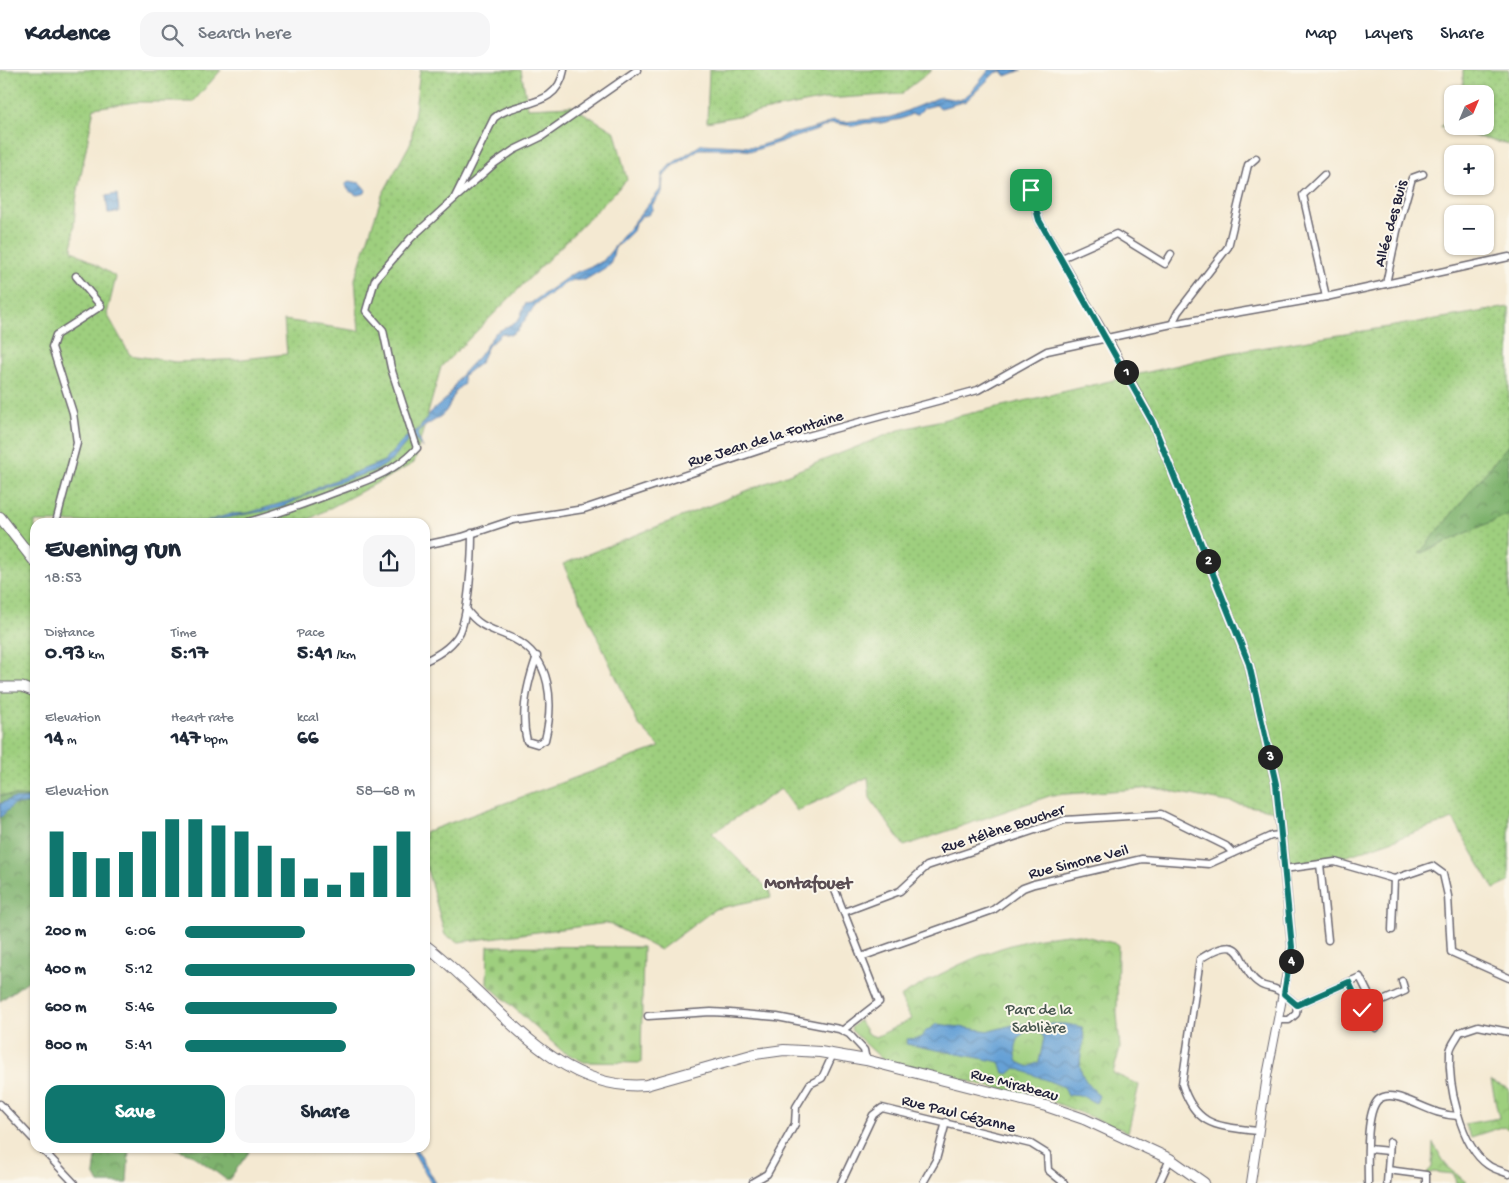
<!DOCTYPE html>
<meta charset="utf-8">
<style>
:root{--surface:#fff;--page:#f6f6f7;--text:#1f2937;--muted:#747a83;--line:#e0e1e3;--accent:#0f766e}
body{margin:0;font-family:"Gochi Hand",sans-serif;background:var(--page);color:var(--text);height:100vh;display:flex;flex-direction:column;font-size:19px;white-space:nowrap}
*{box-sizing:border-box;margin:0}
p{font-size:16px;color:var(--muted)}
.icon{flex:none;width:28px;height:28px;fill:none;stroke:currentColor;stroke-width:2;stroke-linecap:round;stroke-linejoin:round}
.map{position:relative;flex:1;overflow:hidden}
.panel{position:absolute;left:30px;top:448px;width:400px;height:635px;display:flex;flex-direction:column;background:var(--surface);border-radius:15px;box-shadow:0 1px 4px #0004}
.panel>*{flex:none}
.needle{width:32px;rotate:44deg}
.tools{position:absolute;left:1444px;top:15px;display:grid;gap:10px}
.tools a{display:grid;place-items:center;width:50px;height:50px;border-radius:10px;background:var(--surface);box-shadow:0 1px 4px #0004;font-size:25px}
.pin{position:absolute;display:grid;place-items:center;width:42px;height:42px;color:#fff;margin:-21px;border-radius:10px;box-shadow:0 2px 8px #0006}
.km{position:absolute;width:25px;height:25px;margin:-12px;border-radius:50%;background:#222;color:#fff;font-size:14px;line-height:25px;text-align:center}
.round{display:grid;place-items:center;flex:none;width:52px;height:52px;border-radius:15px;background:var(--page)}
.headline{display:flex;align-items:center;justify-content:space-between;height:85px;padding:0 15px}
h1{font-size:28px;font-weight:700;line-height:38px}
.figures{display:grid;grid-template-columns:repeat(3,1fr);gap:8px;height:85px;padding:5px 15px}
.figures div{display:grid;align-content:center}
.figures b{font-size:21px;font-weight:700}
.figures small{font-size:14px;font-weight:400}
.figures p{font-size:14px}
.chart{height:140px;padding:10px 15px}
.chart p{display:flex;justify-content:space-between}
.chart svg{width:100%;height:90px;margin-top:5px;stroke:var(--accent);stroke-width:6}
.primary-button{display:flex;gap:10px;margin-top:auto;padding:10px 15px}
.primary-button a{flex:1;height:58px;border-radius:15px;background:var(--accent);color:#fff;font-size:20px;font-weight:700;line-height:58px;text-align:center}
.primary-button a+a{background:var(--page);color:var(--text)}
ul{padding:0 15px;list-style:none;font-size:16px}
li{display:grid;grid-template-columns:80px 60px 1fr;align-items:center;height:38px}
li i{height:12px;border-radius:6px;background:var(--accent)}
header{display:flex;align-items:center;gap:30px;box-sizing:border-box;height:70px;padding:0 25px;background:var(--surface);border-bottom:1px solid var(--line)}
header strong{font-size:24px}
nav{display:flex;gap:28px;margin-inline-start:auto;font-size:18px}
.search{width:350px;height:45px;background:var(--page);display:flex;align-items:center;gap:12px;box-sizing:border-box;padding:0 18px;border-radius:15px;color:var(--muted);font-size:19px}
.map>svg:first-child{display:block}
.grass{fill:url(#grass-dots);stroke:#60785c}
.forest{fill:url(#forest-crowns);stroke:#506a54}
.cemetery{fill:url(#cemetery-stones);stroke:#60785c}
.park{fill:url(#park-crowns);stroke:#60785c}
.water{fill:url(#water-waves);stroke:#446288;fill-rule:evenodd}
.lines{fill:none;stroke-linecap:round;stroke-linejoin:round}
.minor-casing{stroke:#6c6870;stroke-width:9}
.tertiary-casing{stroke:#6c6870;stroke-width:10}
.secondary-casing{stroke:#6c6870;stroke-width:11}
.primary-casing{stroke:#6c6870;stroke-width:12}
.minor{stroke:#fff;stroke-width:6}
.tertiary{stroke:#fff;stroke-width:8}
.secondary{stroke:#fff;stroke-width:9}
.primary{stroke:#fff;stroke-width:10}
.route-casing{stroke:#fff;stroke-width:10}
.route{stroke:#0f766e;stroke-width:6}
.labels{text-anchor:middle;stroke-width:4;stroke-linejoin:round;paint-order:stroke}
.street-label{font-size:16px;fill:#22223b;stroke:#fbf7ec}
.park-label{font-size:16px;fill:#47564f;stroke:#fbf7ec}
.neighbourhood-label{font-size:18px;font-weight:bold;fill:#5a4d53;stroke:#fbf7ec}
</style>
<header>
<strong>Kadence</strong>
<div class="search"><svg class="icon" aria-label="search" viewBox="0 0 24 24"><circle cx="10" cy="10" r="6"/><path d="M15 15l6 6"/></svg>Search here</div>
<nav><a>Map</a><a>Layers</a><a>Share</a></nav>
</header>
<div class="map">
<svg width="1509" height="1113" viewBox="0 0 1509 1113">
<defs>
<pattern id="grass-dots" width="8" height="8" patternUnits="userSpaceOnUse" patternTransform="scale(1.25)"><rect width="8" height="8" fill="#9ecf7e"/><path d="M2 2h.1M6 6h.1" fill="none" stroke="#88b16e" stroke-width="1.8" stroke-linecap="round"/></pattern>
<pattern id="forest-crowns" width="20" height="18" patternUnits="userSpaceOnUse" patternTransform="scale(1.25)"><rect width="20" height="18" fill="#7eb26d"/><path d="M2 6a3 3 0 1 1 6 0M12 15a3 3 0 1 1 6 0" fill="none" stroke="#67905b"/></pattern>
<pattern id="cemetery-stones" width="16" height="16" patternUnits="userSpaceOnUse" patternTransform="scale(1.25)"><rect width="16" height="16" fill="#9ecf7e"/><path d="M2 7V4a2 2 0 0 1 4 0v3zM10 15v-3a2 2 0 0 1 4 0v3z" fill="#88b16e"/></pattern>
<pattern id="park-crowns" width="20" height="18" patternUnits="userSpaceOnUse" patternTransform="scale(1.25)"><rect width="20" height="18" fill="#9ecf7e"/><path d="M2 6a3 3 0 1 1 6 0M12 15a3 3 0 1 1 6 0" fill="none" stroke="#88b16e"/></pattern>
<pattern id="water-waves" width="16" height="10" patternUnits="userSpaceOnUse" patternTransform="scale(1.25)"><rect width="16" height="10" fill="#66a1d6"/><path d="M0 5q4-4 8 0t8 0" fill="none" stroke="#5483af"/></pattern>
</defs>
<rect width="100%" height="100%" fill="#fbf7ec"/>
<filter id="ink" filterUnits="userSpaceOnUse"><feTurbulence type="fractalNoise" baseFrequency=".02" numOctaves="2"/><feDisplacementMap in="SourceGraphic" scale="10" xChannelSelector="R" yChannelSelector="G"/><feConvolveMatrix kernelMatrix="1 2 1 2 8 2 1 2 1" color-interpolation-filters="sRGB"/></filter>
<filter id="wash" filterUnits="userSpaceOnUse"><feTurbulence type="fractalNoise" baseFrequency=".0096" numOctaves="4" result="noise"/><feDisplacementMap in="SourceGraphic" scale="20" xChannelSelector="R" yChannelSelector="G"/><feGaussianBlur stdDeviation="1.12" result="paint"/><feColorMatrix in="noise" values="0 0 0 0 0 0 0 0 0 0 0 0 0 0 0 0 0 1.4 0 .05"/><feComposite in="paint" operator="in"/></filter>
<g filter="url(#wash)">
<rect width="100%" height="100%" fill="#f4e9d2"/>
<!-- grass -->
<g class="grass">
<path d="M0,0H221L193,32H135L94,38L76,130L72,180L116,207L107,244L130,285L176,292L243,289L287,284L284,250L359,261L355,209L382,125L411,72L420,0H521L528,38L572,36L615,62L627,110L441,297L414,393L304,452H35V727L0,725Z"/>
<path d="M709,0H932L901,24L825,29L707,52Z"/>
<path d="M1463,0H1509V75L1440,57L1452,47V56H1485V24H1463Z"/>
<path d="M1509,237V812L1494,819L1453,749L1342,788L1289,794L1275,741L1154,718L1052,725L904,776L870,728L868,707L797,741L781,719L712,763L769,820L771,827L715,839L660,880L608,853L459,872L445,865L425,792V762L660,677L638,654L563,494L899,360L1230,283Z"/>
</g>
<!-- forest -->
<g class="forest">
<path d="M1509,374V444L1419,484Z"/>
<path d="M0,725L35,727V906L0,931Z"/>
<path d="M97,1078H129L127,1113H99L94,1104Z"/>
<path d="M174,1078H252L228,1111L193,1085Z"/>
</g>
<!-- cemetery -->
<path class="cemetery" d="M488,876L643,877L641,993L584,992L562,981L487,914Z"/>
<!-- park -->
<g class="park">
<path d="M1068,864L1080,865L1118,874L1117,943L1120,978L1113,1003L1139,1015L1128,1062L1056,1033L883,990L852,961L851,958L859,950L868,964L876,967L911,949L900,927C954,895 1004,870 1068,864Z"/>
<path d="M1491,1011L1509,1019V1060L1505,1056L1471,1067L1464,1054L1499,1048Z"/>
<path d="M1433,1073L1446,1095L1467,1113H1456L1454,1104L1433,1102L1426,1105L1432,1097Z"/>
</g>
<!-- water -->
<g class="water">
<path d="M989,0H1022L1006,6L1002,1L995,3L966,31L941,38L936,35L924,38L917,45L912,44L901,49L881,53H866L854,56L832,53L815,61L752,81L736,79H699L669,99L663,108L662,122L652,135V140L648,145L642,146L635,154L633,161L615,178L610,195L585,210H573L564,214L536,234L518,260L510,265L502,263L488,276L480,293L463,306L464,314C452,321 453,331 446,341C438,351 424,354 417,364L423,378L412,366L391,391L377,400L326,416L280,438L204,452L231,444L248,443L299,428L323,415L384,391L405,368L419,359L430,343L447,328L461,305L479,286L495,263L519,250L525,234L531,233L572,204L603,191L660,120L663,103L670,95L702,74L755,77L777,70L786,64L801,62L824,55L832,50L844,52L892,47L940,27L960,30L970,23Z"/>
<path d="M349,111L360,113L366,120L365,123L357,125L349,121L345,115Z"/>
<path d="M117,124L119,142L108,143L106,126Z"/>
<path d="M35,728V733L13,735L0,748V734L11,729Z"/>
<path d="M937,954L990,961L1016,954H1066L1082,957C1088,970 1077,986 1081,1000C1083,1011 1093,1018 1099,1026L1096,1033C1085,1029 1080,1021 1068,1026L1064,1017L1016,998L1009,1004L1004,1003L1000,992L906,974L907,969L921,968L926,961ZM1028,961L1040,962L1044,968L1039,992L1029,997L1018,992C1013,981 1016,965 1028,961Z"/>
<path d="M411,1078H416L436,1113H431Z"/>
</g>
</g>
<g filter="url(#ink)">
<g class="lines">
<!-- minor casing -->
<g class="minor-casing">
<g id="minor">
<path d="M1324,105L1303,125L1326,227"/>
<path d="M1031,121L1039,150L1107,268"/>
<path d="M455,127L494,48C516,29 557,40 564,0"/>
<path d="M1062,188L1116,164L1165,194L1171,184"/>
<path d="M1386,214L1397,161L1412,108L1423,104"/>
<path d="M1172,254L1178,242L1228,177L1248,95L1256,88"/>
<path d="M56,452L77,373L73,343L52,277L56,265L101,236L76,206"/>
<path d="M248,452C278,444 307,433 336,422C368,410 393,403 417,378L391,298L383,260L366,241L375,210L411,168L453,130L495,93L514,80L541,67L637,0"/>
<path d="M425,475L462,467L513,450L584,439L778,374L978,320L1047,281L1172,254L1326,227L1509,187"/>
<path d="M466,539C480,559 494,559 514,569C552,588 554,633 545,670L537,674L527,671C520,645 528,611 537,586"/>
<path d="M425,591C438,585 453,576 460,562C469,541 472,487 472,463"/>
<path d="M1320,794L1328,870"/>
<path d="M1284,799L1335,792L1394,809L1432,796L1443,804L1448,826L1451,882L1509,908"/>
<path d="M833,815L879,932L843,960"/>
<path d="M844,842L900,821L927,796L1065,750L1161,744L1226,776L1233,783"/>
<path d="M1392,860L1394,809"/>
<path d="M861,887L993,840L1023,818L1034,814L1142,789L1209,794L1271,766L1280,765"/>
<path d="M1349,912L1360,907L1374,935"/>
<path d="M1297,935L1349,912L1362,940L1405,921L1402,911"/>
<path d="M1367,938L1376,958"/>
<path d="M648,946L711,942L730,943L777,947L839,959L849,964L864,980L866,990"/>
<path d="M1509,962L1478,956L1460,962C1457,968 1450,976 1450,982C1448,1014 1460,1076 1488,1095C1493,1099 1502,1101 1509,1104"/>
<path d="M0,1034L35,1071"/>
<path d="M1257,1061C1217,1056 1196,1057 1182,1014L1200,889C1250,857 1234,898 1260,914C1264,917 1270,917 1275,919C1283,922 1290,929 1297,935L1296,944L1289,950H1278"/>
<path d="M41,1078L74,1113"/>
<path d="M1369,1079L1389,1081"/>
<path d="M1388,1100L1426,1105V1113"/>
<path d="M924,1111L936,1090L946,1052"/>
<path d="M753,1112L767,1104L795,1054L796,1037L810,1014L822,1008L833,984"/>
<path d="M841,1113L873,1045L882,1038L1031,1074L1047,1084L1048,1100L1064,1113"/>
<path d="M1159,1113L1170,1089"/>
<path d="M1368,1113C1368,1094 1365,1043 1378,1030C1385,1024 1396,1026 1404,1029C1424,1036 1436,1045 1458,1046"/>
<path d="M1387,1113L1390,1072"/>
</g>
</g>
<!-- tertiary casing -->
<g class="tertiary-casing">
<path id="tertiary" d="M1107,268L1152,351L1249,594L1276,714L1292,877L1267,1006L1251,1113"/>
</g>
<!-- secondary casing -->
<g class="secondary-casing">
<path id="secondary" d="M0,617H22L35,622"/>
</g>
<!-- primary casing -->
<g class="primary-casing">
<g id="primary">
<path d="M0,447L35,492"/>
<path d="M425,875C492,924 552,1023 646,1015L755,984L784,980L820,982L866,990L932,1007L1046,1036L1084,1049L1170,1089L1204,1113"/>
</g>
</g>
<!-- minor -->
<use href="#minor" class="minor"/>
<!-- tertiary -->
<use href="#tertiary" class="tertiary"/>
<!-- secondary -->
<use href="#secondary" class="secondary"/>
<!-- primary -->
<use href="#primary" class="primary"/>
</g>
</g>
<g class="lines" filter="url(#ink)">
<!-- route casing -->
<g class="route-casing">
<path id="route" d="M1031,120L1039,150L1152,351L1249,594L1276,714L1292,877L1284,924L1297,935L1349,912L1362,940"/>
</g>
<!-- route -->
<use href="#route" class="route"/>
</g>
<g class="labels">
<!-- street labels -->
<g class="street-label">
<text transform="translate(1389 153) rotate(-75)" y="6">Allée des Buis</text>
<text transform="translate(765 367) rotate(-17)" y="6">Rue Jean de la Fontaine</text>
<text transform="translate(1002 757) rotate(-18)" y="6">Rue Hélène Boucher</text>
<text transform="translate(1078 790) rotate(-14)" y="6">Rue Simone Veil</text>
<text transform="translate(1015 1013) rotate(15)" y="6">Rue Mirabeau</text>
<text transform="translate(959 1042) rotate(14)" y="6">Rue Paul Cézanne</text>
</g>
<!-- park labels -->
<g class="park-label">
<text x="1039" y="944">Parc de la<tspan x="1039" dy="18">Sablière</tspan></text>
</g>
<!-- neighbourhood labels -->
<g class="neighbourhood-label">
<text x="808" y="818">Montafouet</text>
</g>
</g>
</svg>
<div class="tools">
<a><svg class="needle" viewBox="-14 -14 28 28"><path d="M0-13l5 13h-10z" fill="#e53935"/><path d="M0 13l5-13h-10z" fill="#747a83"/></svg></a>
<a>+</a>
<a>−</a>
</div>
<div class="pin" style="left:1031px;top:120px;background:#1e9e55"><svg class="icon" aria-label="arrive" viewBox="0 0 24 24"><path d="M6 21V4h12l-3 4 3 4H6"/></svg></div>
<div class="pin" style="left:1362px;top:940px;background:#d93025"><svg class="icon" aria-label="check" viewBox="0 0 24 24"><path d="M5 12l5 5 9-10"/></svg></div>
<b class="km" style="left:1126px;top:302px">1</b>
<b class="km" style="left:1208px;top:491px">2</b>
<b class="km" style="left:1270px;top:687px">3</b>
<b class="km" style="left:1291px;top:891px">4</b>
<section class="panel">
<div class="headline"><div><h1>Evening run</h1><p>18:53</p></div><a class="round"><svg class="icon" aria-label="share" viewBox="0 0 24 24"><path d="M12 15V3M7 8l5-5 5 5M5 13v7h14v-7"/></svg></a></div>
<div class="figures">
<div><p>Distance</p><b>0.93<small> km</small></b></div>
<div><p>Time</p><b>5:17</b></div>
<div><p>Pace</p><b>5:41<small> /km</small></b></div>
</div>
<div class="figures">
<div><p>Elevation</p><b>14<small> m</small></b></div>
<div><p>Heart rate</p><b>147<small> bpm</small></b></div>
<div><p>kcal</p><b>66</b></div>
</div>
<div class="chart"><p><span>Elevation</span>58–68 m</p>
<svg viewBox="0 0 160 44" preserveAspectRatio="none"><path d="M5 44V12M15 44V22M25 44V25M35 44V22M45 44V12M55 44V6M65 44V6M75 44V9M85 44V12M95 44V19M105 44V25M115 44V35M125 44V38M135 44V32M145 44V19M155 44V12"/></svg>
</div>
<ul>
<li><b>200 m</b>6:06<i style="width:52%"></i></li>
<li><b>400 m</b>5:12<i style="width:100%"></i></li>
<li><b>600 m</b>5:46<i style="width:66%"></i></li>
<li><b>800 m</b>5:41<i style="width:70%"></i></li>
</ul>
<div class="primary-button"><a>Save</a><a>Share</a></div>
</section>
</div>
